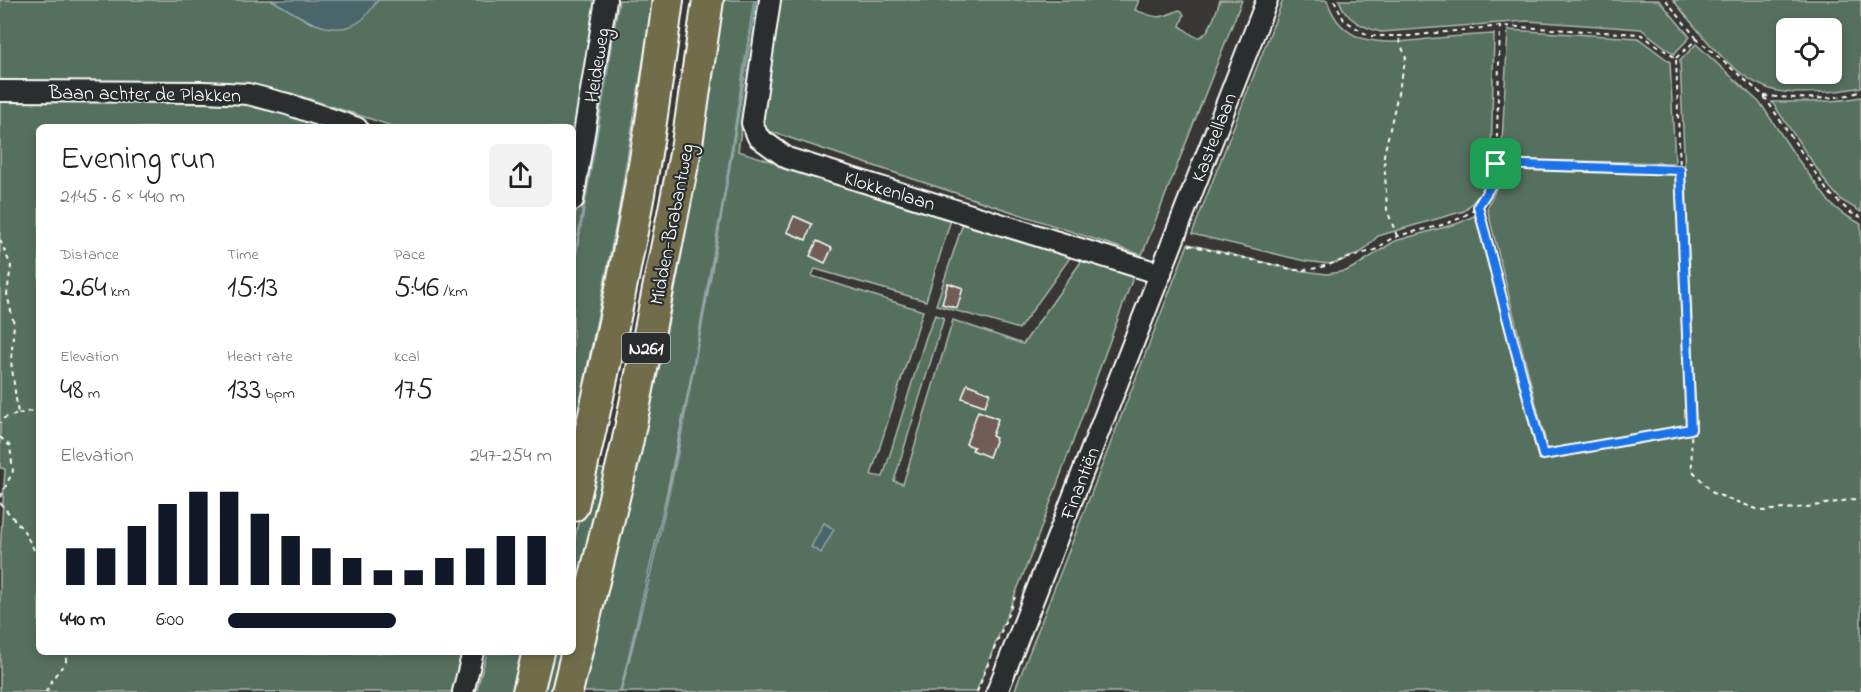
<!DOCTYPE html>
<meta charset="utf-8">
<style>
:root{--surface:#fff;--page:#f2f2f2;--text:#222;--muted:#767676;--accent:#111827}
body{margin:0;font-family:"Indie Flower",sans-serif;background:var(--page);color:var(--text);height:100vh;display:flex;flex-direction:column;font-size:22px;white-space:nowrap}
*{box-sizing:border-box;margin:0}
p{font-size:20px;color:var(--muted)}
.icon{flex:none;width:33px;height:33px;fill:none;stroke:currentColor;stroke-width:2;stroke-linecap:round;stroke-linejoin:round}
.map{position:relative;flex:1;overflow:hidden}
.drawer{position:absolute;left:36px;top:124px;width:540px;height:531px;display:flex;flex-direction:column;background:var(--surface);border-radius:9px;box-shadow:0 3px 9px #0003}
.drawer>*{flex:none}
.tools{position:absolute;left:1776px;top:18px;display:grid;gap:12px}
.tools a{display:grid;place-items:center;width:66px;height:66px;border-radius:9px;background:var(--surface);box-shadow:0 3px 9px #0003;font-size:30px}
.pin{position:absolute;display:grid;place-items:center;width:51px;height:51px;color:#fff;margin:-26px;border-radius:12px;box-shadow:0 3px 9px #0006}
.round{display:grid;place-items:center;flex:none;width:63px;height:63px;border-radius:9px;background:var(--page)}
.overview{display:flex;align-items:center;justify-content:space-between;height:102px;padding:0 24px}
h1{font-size:33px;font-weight:600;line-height:45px}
.metrics{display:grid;grid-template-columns:repeat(3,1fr);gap:9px;height:102px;padding:6px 24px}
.metrics div{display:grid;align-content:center}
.metrics b{font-size:30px;font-weight:600}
.metrics small{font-size:16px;font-weight:400}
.metrics p{font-size:16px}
.chart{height:168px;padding:12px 24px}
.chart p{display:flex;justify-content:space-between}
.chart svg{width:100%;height:108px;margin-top:6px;stroke:var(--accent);stroke-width:6}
ul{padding:0 24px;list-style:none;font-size:20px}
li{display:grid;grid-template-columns:96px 72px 1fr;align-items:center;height:45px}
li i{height:15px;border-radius:8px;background:var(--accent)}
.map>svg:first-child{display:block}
.green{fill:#57705e;stroke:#abb8ae;stroke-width:1.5;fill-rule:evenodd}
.water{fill:#48666a;stroke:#91a3a6;stroke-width:1.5}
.building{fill:#6f5d57;stroke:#fff;stroke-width:1.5}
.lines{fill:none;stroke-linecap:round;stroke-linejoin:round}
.minor-casing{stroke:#fff;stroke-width:24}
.highway-casing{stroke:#fff;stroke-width:34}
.path{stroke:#fff;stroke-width:2;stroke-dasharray:4.5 4.5;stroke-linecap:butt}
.minor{stroke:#2a2d2e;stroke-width:20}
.highway{stroke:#716d4b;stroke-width:30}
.route-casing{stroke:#fff;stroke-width:12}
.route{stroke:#1a73e8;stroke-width:8}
.labels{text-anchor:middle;stroke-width:4.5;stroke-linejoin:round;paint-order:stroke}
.shield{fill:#2a2d2e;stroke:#bfc0c0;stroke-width:1.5}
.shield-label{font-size:18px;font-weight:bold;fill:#fff}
.street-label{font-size:20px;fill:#fff;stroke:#2a2d2e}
</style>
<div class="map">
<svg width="1861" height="692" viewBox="0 0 1861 692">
<rect width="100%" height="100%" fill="#383736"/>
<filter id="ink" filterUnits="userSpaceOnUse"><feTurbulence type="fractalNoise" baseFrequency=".0167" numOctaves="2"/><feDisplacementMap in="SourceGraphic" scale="12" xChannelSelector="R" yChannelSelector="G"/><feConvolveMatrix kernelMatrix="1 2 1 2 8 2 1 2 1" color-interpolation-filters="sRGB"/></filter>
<g filter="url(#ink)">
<!-- green -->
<g class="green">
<path d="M0,0H272L311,23L362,19L378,0H601L573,163V128L395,127L291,93L238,85L0,82Z"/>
<path d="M611,0H617L601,105L573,266V228Z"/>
<path d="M619,0H653L617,220L573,438V273Z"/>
<path d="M724,0H754C722,233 678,464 620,692H583C618,555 650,418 677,279C695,186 709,93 724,0Z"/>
<path d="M756,0H760L738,151L952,216L926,301L815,269L812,276L923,311L871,475L883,477L926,337L935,315L944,318L894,481L903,484L953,320L1023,344L1083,259L1134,275L1033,550L976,692H621C680,464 721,233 756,0Z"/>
<path d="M779,0H1139L1135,10C1157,18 1158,20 1179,10L1182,11L1184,15L1180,26C1185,29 1192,36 1197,37C1209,39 1217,9 1220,0H1242L1142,255L769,131L765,127L764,111Z"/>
<path d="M1283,0H1327C1344,54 1395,42 1438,38C1457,36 1475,35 1494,34L1491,162L1485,185L1479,196L1464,211L1378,236L1362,252L1338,262L1329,264L1305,261L1192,234Z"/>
<path d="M1339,0H1659L1690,37L1674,54L1641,29L1527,21L1381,32C1362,27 1346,20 1339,0Z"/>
<path d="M1673,0H1861V87C1839,92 1795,96 1773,90C1732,78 1699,31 1673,0ZM1832,28V74H1786V28Z"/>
<path d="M1508,30L1638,38L1670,62L1675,163L1501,160Z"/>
<path d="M1696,44L1761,104L1796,157L1830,203L1843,214L1861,224V692H1014L1188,244L1296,270L1327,274L1346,271L1356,266L1395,241L1459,223L1474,216L1478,220L1539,459L1549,456L1487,208L1498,185L1503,169L1676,174L1687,424L1696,423L1680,61Z"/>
<path d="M1861,97V212L1841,200L1827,184L1772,102C1802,102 1832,103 1861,97Z"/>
<path d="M0,100L237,101L340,127L39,128V652L468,653L458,692H0V553L5,469L0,468Z"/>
<path d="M964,220L1072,255L1019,329L936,305Z"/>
<path d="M591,467L612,471L573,615V546Z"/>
<path d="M487,653H522L511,692H476Z"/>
<path d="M547,653H568L558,692H536Z"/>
</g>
<!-- water -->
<g class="water">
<path d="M272,0H378C373,6 368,14 363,19C333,43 298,15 272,0Z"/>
<path d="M617,0L607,77L573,273V266L601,105Z"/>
<path d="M754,0H756L728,178L678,453L652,568L621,690L620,692L678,448L726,184Z"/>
<path d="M824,523L834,529L821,553L811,547Z"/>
</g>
<!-- building -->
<g class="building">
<path d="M794,216L812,224L806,240L787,232Z"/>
<path d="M817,241L832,248L825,263L810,256Z"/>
<path d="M948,283L963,288L957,308L942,304Z"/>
<path d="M967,384L990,393L985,406L962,398Z"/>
<path d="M978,411L998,419L992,436L996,438L989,457L972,450L974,447L966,444Z"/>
</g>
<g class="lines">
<!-- minor casing -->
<g class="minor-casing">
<g id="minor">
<path d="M770,0L752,123L758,137L787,158L1161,274"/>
<path d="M0,91L204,92L248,94L287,104L357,128"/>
<path d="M573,200L606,0"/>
<path d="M463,692L473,652"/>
<path d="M997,692L1267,0"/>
</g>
</g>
<!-- highway casing -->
<g class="highway-casing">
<g id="highway">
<path d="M573,506C602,383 629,260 649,135C656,90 662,45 668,0"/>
<path d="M528,692L538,652"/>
<path d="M567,692L627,444L687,144L708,0"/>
</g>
</g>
<!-- path -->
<g class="path">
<path d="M1334,0L1344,20L1369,36H1410L1500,26L1640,34L1676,58L1680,170"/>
<path d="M1666,0L1697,39"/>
<path d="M1676,58L1697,39L1764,96L1828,192L1851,213L1861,217"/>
<path d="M1764,96C1794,98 1833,102 1861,91"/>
<path d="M1496,164L1680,170L1690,390L1692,470L1713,493L1762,511L1807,507L1861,498"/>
<path d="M1478,206L1543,455L1691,429"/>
<path d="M1397,236L1387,210L1384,155L1406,58L1398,36"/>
<path d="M0,240L11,266L7,294L14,324L11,361L18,414L4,418L0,423"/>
<path d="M1189,245L1295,270C1319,271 1339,260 1362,254C1366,252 1371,252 1375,250C1383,245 1388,239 1398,236C1424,228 1456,226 1476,207C1486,198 1492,183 1496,171L1500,26"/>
<path d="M18,414L39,409"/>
<path d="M0,437L10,446L13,471L0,498"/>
<path d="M0,503L24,531L39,559"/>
<path d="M46,692L53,678L66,662V652"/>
<path d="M977,692L1015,597"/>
</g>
<!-- minor -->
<use href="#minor" class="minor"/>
<!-- highway -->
<use href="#highway" class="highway"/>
</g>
</g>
<g class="lines" filter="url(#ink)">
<!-- route casing -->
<g class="route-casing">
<path id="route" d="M1496,164L1680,170L1691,429L1543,455L1478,206C1486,193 1497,180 1496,164Z"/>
</g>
<!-- route -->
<use href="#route" class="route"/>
</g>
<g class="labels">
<!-- shield labels -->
<rect class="shield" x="622" y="333" width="48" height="30" rx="4.5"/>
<g class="shield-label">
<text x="646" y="354">N261</text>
</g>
<!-- street labels -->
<g class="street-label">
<text transform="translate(596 65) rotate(-81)" y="7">Heideweg</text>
<text transform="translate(145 93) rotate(1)" y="7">Baan achter de Plakken</text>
<text transform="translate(1213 137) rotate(-69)" y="7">Kasteellaan</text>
<text transform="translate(890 190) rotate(17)" y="7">Klokkenlaan</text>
<text transform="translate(671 224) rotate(-79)" y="7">Midden-Brabantweg</text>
<text transform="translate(1079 483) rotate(-69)" y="7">Finantiën</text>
</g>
</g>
</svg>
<div class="tools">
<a><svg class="icon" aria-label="locate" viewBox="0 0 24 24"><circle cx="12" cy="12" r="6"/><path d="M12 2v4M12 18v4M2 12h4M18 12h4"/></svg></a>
</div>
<div class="pin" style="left:1496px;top:164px;background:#1e9e55"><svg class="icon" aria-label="arrive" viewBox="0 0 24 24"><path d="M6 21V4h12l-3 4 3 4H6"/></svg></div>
<section class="drawer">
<div class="overview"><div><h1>Evening run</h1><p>21:45 · 6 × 440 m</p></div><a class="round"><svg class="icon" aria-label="share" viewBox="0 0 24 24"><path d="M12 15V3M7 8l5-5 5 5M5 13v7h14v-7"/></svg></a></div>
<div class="metrics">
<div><p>Distance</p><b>2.64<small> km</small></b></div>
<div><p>Time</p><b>15:13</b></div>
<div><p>Pace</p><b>5:46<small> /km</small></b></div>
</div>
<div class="metrics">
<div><p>Elevation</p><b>48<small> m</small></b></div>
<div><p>Heart rate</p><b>133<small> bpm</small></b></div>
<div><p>kcal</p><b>175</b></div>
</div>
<div class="chart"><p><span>Elevation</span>247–254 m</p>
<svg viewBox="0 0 160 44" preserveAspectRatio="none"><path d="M5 44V29M15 44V29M25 44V20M35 44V11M45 44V6M55 44V6M65 44V15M75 44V24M85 44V29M95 44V33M105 44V38M115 44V38M125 44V33M135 44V29M145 44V24M155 44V24"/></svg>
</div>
<ul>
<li><b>440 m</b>6:00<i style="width:52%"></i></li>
</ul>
</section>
</div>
